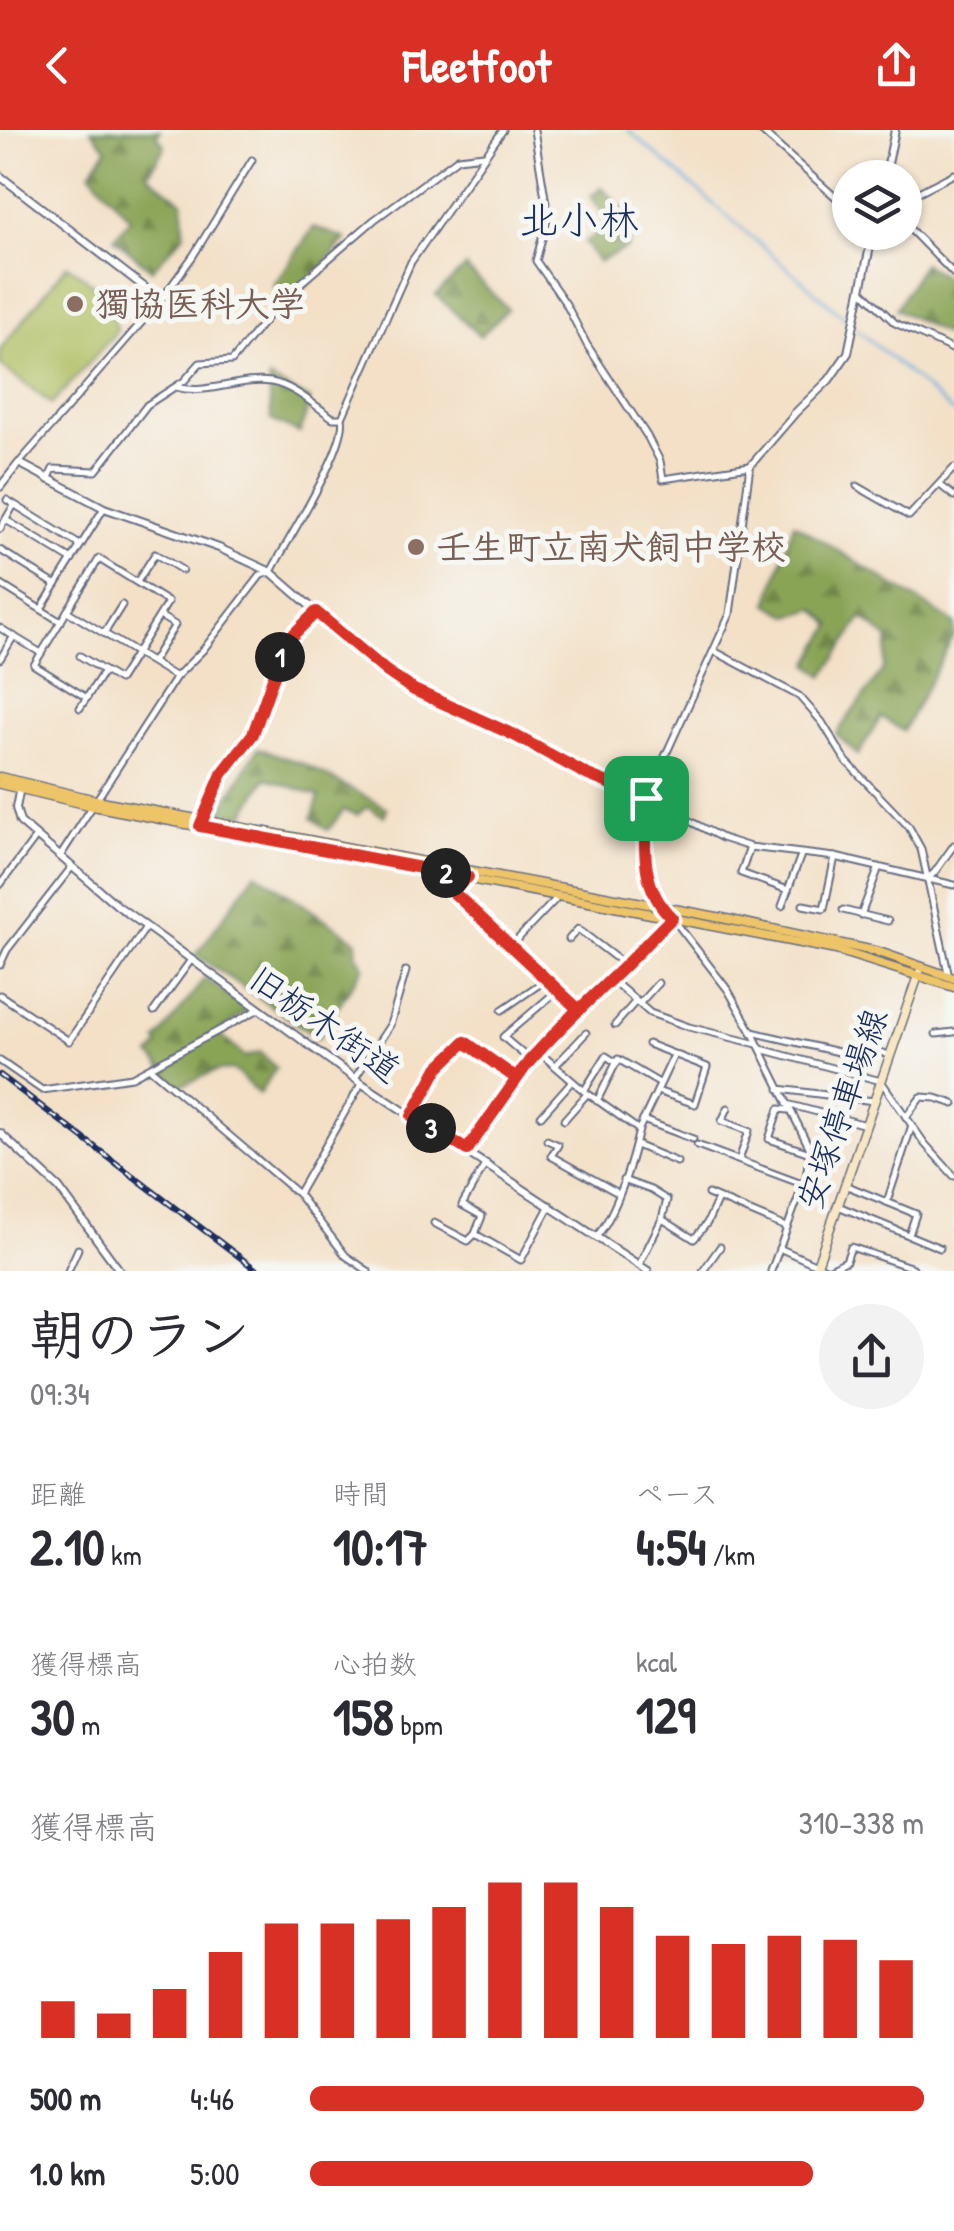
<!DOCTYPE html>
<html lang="ja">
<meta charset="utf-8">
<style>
:root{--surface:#fff;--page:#f2f2f3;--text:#2b2b33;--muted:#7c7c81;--accent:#d93025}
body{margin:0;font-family:"Patrick Hand","Klee One",sans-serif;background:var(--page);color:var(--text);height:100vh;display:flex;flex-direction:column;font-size:38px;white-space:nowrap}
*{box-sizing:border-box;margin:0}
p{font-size:32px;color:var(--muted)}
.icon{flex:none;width:55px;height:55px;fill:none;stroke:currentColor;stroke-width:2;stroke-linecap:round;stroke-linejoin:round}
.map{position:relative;height:1141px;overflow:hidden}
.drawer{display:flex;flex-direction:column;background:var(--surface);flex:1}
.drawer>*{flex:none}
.buttons{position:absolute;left:832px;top:30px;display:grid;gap:20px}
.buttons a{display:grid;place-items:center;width:90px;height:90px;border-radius:50%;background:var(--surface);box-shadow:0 2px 8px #0004;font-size:50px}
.pin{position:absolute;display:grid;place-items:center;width:85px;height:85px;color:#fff;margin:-42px;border-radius:20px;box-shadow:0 5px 15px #0006}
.km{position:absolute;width:50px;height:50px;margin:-25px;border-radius:50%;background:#222;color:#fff;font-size:28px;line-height:50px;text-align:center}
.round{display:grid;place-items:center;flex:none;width:105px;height:105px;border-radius:52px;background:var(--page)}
.summary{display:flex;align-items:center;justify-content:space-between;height:170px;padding:0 30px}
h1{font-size:55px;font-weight:700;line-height:75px}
.figures{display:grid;grid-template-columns:repeat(3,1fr);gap:15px;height:170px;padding:10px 30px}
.figures div{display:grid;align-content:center}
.figures b{font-size:50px;font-weight:700}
.figures small{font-size:28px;font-weight:400}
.figures p{font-size:28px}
.chart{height:280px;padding:20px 30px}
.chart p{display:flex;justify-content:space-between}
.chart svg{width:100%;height:180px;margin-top:10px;stroke:var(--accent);stroke-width:6}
ul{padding:0 30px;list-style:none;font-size:32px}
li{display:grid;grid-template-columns:160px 120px 1fr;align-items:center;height:75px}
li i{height:25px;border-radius:12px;background:var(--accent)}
header{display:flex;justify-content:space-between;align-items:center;height:130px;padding:0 30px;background:var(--accent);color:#fff;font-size:45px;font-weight:700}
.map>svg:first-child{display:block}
.forest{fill:url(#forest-firs);stroke:#526a5a;stroke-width:2.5}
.garden{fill:#aebd5f;stroke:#64765e;stroke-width:2.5}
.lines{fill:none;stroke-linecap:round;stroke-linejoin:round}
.stream{stroke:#66aadb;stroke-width:2.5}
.minor-casing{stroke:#676d82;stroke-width:9}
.tertiary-casing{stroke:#676d82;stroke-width:10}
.secondary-casing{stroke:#676d82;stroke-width:11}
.primary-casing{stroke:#676d82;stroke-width:11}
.minor{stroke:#fff;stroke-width:5}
.tertiary{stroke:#fff;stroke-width:6}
.secondary{stroke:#f8e7c3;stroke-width:8}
.primary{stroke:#eec469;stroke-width:8}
.rail-casing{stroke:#1b2f5e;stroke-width:6}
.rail{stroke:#f6f6f2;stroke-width:2.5;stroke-dasharray:8;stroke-linecap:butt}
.route-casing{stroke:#fff;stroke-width:20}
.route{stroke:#d93025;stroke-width:12}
.education-dot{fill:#8d6e63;stroke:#f6f6f2;stroke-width:4}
.labels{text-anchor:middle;stroke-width:10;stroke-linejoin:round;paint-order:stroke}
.education-label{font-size:35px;font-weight:bold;fill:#785e54;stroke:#f6f6f2;text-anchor:start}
.street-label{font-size:35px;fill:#1b2f5e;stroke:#f6f6f2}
.quarter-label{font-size:40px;fill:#1b2f5e;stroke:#f6f6f2}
</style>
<header><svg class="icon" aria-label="back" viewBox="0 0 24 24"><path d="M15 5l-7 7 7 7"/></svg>Fleetfoot<svg class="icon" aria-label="share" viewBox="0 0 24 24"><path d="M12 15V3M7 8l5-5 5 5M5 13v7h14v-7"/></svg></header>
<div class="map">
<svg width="954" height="1141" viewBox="0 0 954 1141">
<defs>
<pattern id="forest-firs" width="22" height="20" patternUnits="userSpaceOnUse" patternTransform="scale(2.5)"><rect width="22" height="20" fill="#8aa456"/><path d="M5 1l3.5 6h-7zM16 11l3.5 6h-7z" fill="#70864a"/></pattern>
</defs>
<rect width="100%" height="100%" fill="#f6f6f2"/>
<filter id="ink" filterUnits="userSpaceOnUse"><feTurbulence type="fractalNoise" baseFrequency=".01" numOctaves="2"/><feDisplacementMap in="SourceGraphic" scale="20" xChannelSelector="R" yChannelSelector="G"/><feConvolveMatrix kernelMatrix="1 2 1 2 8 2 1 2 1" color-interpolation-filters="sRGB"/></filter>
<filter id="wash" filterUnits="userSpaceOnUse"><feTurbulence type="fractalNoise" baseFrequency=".0048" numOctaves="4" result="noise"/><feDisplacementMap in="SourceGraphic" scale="40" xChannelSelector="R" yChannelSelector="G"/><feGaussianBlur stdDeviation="2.25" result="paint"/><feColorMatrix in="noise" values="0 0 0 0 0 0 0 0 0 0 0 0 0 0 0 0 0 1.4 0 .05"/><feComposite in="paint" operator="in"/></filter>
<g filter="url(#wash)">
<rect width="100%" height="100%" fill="#f3e0c6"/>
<!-- forest -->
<g class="forest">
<path d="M91,0H160L157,5L165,16L148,45L183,72L184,104L152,140L114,108L130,89L90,42L107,19Z"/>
<path d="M602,57L633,90L628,118L598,132L585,113L609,93L591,66Z"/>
<path d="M314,97L346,109L296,167L273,156Z"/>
<path d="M923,133L954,154V209L896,179Z"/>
<path d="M465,137L508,179L480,206L436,165Z"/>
<path d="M269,249L310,270L300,303L271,290Z"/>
<path d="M794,393L954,493V506L903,601L881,587L858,625L836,604L883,540L889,509L862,488L824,546L809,534L832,495L816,479L790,486L768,474Z"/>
<path d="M258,618L304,634L387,678L384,686L367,677L357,685L344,680L328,700L312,688L319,666L266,648L244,685L220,682Z"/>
<path d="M256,742L357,811L356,824L364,836L318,908L196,825Z"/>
<path d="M205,848L248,880L218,903L245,927L260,922L276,938L259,964L234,940L216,941L178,957L151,925L159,916L157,911Z"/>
</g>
<!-- garden -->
<path class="garden" d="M67,135C97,155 109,166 117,201L52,274L0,235V220Z"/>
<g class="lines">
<!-- stream -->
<g class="stream">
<path d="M628,0L851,193"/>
<path d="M857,199L954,283"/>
</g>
</g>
</g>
<g filter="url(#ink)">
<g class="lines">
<!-- minor casing -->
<g class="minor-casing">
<g id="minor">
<path d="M534,0L548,86L536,131L566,174L587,215L647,306L660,331L663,349L750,336"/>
<path d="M760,0L850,80"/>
<path d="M905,69L954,44"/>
<path d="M905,94L954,144"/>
<path d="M861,160L895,193L954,220"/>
<path d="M176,257C207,266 240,247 271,252C294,256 314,275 333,288H341"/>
<path d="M20,332L161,170L193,126L252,30"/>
<path d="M48,350L53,339L96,341L147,275L184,251L200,233L232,231L281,170L374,90L458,28L484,25"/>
<path d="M940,355L954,366"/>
<path d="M857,356L909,386L954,338"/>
<path d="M7,370L80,415"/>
<path d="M6,390L72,430"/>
<path d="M0,399L14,375"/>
<path d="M0,420L56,455"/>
<path d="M137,452L155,424L182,440"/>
<path d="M0,454L61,492"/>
<path d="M41,479L104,378"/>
<path d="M67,481L176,547"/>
<path d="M0,498L41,523"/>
<path d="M105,502L122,475"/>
<path d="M714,521L799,566L822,592L846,631L909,697L921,719L949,847"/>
<path d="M80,526L119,550L168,472L99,429L34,535L87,568"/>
<path d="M0,529L14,506"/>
<path d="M152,532L175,495L160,486"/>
<path d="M80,578L104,541"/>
<path d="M646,668L722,708L750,717L835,727L954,755"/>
<path d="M750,717L741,743L788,760"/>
<path d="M61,725L176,547L203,520L261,445L271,442C286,412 349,315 342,288L411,132L503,0"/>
<path d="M467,748L452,761L579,879"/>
<path d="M928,748L934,743L954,715"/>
<path d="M0,755L36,707"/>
<path d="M659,775L650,760L645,727L646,668L730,484L750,336L794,285"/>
<path d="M803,775L824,779L835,727"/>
<path d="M782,776L801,725"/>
<path d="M843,780L888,791"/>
<path d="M861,785L879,737"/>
<path d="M674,790L728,860L752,902"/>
<path d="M569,809L578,799L625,835"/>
<path d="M512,815L555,770"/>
<path d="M0,835L7,820L71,738"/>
<path d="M612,850L650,883L689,897L757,914"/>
<path d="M0,865L69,911L146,797"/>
<path d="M640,873L658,853"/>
<path d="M502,880L547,849"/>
<path d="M154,881L191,830"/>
<path d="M615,895L636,871"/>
<path d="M936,904L954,902"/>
<path d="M648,914L707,937L695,974L657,961"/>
<path d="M761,919L881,951L925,1014L954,1046"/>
<path d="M539,922L584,961L639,1000C632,1031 617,1082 597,1106"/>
<path d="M530,930L503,907L558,860"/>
<path d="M0,931L42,960L132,947L259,879"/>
<path d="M555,936L586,903"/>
<path d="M151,939L298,1064L346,1126L368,1141"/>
<path d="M355,948L390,895L406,841"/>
<path d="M779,959L874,971"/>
<path d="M584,961L606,926L617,933"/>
<path d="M597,971L618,929L659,953"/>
<path d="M787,974L866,995"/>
<path d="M728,978L722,991L749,1001L739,1030"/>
<path d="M789,980L779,979L769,1009L810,1023"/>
<path d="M412,985L438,939L465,912L516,947"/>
<path d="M541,986L572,951"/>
<path d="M906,987L921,967L936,968L954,974"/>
<path d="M564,990L587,964"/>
<path d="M643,990L693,1009"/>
<path d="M639,999L674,925"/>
<path d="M547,1010L558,1015L551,1026L618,1063"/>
<path d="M636,1015L677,1032"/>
<path d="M697,1015L802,1054"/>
<path d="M467,1021L530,930L670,790"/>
<path d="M623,1050L651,1060L667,1070L662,1089L639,1135"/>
<path d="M845,1055L916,1084L909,1105"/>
<path d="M298,1064L361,954"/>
<path d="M708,1064L786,1097"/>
<path d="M887,1072L912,995"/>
<path d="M838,1076L940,1118"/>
<path d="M662,1089L694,1109L707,1093L718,1069"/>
<path d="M434,1093L468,1111L475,1104L521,1130L550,1075"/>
<path d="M475,1104L482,1086L462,1075L486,1033"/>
<path d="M779,1118L828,1140L846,1131L851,1117L913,1138L912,1141"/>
<path d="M68,1141L78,1119"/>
<path d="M703,1141L720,1117"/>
<path d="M771,1141L806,1047L810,1019L752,902L851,925L874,920L889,925"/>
</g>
</g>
<!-- tertiary casing -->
<g class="tertiary-casing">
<g id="tertiary">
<path d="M0,46L161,170"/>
<path d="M885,48L895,0"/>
<path d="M794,284L829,250L848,223L873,102"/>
<path d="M0,357L19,333L104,378L219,418L271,442L358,518L414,560L514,605L588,645L646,668"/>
<path d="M20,657L16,678L20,692L118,776L361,953L648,1141"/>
<path d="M200,692L222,644L258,593L286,512L316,482"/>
<path d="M0,1003L59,1058L120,1141"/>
</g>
</g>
<!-- secondary casing -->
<g class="secondary-casing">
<path id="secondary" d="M815,1141L919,843"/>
</g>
<!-- primary casing -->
<g class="primary-casing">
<g id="primary">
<path d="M0,647L96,670L722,788L879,822L954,848"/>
<path d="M0,654L93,676L836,820L954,857"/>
</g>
</g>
<!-- minor -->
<use href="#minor" class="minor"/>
<!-- tertiary -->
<use href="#tertiary" class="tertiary"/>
<!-- secondary -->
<use href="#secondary" class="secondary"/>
<!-- primary -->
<use href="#primary" class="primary"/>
<!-- rail casing -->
<g class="rail-casing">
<path id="rail" d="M0,945L258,1141"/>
</g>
<!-- rail -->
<use href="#rail" class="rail"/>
</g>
</g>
<g class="lines" filter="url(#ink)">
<!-- route casing -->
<g class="route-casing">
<path id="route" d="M646,668L588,645L514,605L414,560L386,541L316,482L286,512L253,604L222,644L200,696L468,747L452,761L578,879L530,930L467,1020L412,986L438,938L465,912L516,948C544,912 578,881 610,850C632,830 651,808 672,788C638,756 645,711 646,668"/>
</g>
<!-- route -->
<use href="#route" class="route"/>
</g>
<!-- markers -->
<g class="education-dot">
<circle cx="75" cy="174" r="10"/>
<circle cx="416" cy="417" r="10"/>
</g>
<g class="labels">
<!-- education labels -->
<g class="education-label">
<text x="95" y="186">獨協医科大学</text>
<text x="436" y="429">壬生町立南犬飼中学校</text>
</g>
<!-- street labels -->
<g class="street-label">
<text transform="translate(325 894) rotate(35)" y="12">旧栃木街道</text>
<text transform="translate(842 979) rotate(-71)" y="12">安塚停車場線</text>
</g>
<!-- quarter labels -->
<g class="quarter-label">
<text x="579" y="104">北小林</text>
</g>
</g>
</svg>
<div class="buttons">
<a><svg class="icon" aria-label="layers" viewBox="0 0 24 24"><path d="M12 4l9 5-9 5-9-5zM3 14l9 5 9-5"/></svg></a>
</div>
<div class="pin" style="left:646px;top:668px;background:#1e9e55"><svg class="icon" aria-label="arrive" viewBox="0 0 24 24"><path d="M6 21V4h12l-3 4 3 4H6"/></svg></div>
<b class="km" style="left:280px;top:527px">1</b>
<b class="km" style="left:446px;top:743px">2</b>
<b class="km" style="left:431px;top:998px">3</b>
</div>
<section class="drawer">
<div class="summary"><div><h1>朝のラン</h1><p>09:34</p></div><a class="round"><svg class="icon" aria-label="share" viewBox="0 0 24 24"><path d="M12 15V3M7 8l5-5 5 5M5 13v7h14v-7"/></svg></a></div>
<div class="figures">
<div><p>距離</p><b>2.10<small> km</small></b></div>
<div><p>時間</p><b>10:17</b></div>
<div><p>ペース</p><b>4:54<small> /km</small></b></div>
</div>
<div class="figures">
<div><p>獲得標高</p><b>30<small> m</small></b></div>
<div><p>心拍数</p><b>158<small> bpm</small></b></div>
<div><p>kcal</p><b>129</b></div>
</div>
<div class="chart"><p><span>獲得標高</span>310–338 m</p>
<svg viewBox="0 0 160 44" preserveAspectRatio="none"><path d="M5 44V35M15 44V38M25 44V32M35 44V23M45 44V16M55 44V16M65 44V15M75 44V12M85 44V6M95 44V6M105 44V12M115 44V19M125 44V21M135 44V19M145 44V20M155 44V25"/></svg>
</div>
<ul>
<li><b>500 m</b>4:46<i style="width:100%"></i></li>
<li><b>1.0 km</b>5:00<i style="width:82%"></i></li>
</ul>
</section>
